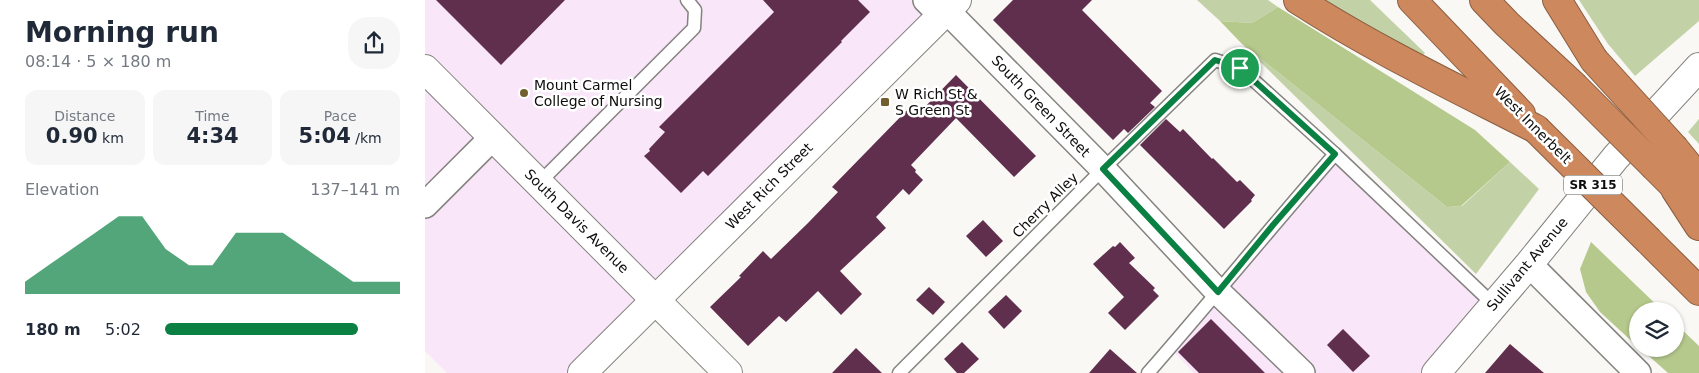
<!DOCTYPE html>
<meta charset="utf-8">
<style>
:root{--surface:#fff;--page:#f6f6f7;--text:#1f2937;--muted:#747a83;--accent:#0b8043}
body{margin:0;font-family:"DejaVu Sans",sans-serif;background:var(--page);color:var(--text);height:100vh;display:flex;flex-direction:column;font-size:19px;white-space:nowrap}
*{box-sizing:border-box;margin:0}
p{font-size:16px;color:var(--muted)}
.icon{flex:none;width:28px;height:28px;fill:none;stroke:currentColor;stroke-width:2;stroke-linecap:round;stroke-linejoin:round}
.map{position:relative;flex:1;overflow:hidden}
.drawer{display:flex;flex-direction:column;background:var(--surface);width:425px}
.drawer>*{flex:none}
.fabs{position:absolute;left:1204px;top:302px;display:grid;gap:10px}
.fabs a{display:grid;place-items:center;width:55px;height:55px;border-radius:50%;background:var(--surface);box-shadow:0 1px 4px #0004;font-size:25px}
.pin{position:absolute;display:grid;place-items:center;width:42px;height:42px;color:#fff;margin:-21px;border:2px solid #fff;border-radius:50%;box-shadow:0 1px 5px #0007}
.round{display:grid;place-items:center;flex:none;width:52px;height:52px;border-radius:20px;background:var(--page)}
.summary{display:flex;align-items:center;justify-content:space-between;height:85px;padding:0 25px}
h1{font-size:28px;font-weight:700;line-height:38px}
.metrics{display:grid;grid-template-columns:repeat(3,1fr);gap:8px;height:85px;padding:5px 25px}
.metrics div{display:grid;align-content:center;border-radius:12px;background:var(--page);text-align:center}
.metrics b{font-size:21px;font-weight:700}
.metrics small{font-size:14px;font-weight:400}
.metrics p{font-size:14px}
.chart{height:140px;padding:10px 25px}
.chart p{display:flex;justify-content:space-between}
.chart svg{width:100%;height:90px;margin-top:5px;fill:var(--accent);opacity:.7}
ul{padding:0 25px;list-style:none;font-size:16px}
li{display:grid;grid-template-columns:80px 60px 1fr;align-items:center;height:38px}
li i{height:12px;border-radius:6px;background:var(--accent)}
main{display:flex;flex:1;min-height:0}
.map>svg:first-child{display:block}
.commercial{fill:#f9e7f9}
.green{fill:#c3d2a6}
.forest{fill:#b6c98d}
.building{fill:#612f4e}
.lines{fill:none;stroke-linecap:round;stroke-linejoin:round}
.service-casing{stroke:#84837f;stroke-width:15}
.minor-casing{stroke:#84837f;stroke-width:28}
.tertiary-casing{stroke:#84837f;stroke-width:30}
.motorway-casing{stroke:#8a5d41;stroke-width:30}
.service{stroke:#fff;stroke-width:12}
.minor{stroke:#fff;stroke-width:25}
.tertiary{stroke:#fff;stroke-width:28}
.motorway{stroke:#cd885d;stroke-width:28}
.motorway-bridge-casing{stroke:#8a5d41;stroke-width:30;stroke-linecap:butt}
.motorway-bridge{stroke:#cd885d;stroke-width:28}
.route-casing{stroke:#fff;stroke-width:10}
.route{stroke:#0b8043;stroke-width:6}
.poi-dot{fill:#735e2d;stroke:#fff;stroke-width:2}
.labels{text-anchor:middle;stroke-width:5;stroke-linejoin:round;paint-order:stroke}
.shield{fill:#fff;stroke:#565655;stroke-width:1}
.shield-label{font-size:12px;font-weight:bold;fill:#0e0d0c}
.poi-label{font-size:14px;fill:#0e0d0c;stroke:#fff;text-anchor:start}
.street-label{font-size:14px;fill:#0e0d0c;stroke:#fff}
</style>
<main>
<section class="drawer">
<div class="summary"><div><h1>Morning run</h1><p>08:14 · 5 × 180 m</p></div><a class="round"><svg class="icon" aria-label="share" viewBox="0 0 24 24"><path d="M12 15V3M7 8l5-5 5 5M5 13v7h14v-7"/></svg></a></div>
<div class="metrics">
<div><p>Distance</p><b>0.90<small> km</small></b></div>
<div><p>Time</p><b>4:34</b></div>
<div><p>Pace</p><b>5:04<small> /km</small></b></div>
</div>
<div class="chart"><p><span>Elevation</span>137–141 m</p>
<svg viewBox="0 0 160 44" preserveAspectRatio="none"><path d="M0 44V38L10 30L20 22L30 14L40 6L50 6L60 22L70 30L80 30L90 14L100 14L110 14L120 22L130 30L140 38L150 38L160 38V44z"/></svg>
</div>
<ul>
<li><b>180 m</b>5:02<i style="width:82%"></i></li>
</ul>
</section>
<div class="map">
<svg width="1274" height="373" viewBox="0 0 1274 373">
<rect width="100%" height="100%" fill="#f9f8f4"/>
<!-- commercial -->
<g class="commercial">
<path d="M0,0H532L157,373H22L0,351Z"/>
<path d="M910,154L1069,305L1011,373H769L745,348Z"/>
</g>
<!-- green -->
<g class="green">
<path d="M772,0H843L853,7L827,23L795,21Z"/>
<path d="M895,0H945L1000,53L994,59Z"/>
<path d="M1154,0H1274V21L1210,76L1183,44Z"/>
<path d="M816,43L1022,207L1037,206L1085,162L1114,189L1051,274Z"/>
<path d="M1274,119V144L1263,132Z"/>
</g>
<!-- forest -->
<g class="forest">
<path d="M853,7L1050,130L1085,162L1036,206L1022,207L816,43L795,21L827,23Z"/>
<path d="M1166,242L1238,311H1212V346L1175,312L1161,292L1155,269Z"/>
<path d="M1250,323L1274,346V373H1243L1216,349H1250Z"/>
</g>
<!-- building -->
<g class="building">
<path d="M11,0H140L76,65Z"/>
<path d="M338,0H433L445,12L416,41L417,42L283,176L278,171L256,193L219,156L225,151L224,149L240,132L234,127L349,12Z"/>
<path d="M588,0H667L657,10L737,91L725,103L730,107L703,133L699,129L688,140L568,20Z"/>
<path d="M531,75L611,156L589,177L531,118L486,165L491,170L490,172L498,180L484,195L478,189L451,217L461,228L415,271L437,294L416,315L393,291L361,322L354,316L323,346L285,307L316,277L314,276L338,251L346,259L383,223L413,192L407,187L486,106L492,111L493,110L495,112Z"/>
<path d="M741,119L755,132L758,129L787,159L788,158L812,182L815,180L830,195L826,200L827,201L799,229L715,145Z"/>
<path d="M558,220L578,241L561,257L541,236Z"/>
<path d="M695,242L710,258L704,263L730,288L728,290L734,296L700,330L683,313L699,297L668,264L688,246L690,247Z"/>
<path d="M504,287L520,302L508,315L491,300Z"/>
<path d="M581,295L597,311L579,329L563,312Z"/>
<path d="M786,319L840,373H774L753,352Z"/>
<path d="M918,329L945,356L928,372L902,345Z"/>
<path d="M537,342L554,359L539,373H532L519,359Z"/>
<path d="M1085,344L1119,373H1060Z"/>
<path d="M431,348L457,373H407Z"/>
<path d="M685,349L712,373H664Z"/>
</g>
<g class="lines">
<!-- service casing -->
<g class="service-casing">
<g id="service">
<path d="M114,183L269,28L270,10L262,0"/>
<path d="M474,373L678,169L790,60L815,68L910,154L1069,305"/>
<path d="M723,373C786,301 847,226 910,154"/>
</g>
</g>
<!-- minor casing -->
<g class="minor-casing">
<g id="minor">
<path d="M501,0L516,15"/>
<path d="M521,10L678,169L793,292L877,373"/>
<path d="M0,205L68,137"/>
<path d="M1104,264L1213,373"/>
</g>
</g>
<!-- tertiary casing -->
<g class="tertiary-casing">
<g id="tertiary">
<path d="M0,69L303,373"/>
<path d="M157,373L532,0"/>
<path d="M1011,373L1104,264L1191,157L1274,67"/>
</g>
</g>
<!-- motorway casing -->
<g class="motorway-casing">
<g id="motorway">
<path d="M873,0C949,49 1031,88 1111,129"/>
<path d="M987,0L1096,114"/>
<path d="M1059,0L1082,24L1148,85"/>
<path d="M1132,0L1169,60"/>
<path d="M1250,149L1274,179"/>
<path d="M1230,167L1247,184L1274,202"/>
<path d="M1250,189L1274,226"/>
<path d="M1224,241L1274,291"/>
</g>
</g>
<!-- service -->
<use href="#service" class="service"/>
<!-- minor -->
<use href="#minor" class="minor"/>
<!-- tertiary -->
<use href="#tertiary" class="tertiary"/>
<!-- motorway -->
<use href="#motorway" class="motorway"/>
<!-- motorway-bridge casing -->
<g class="motorway-bridge-casing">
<g id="motorway-bridge">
<path d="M1169,60L1250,149"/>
<path d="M1148,85L1230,167"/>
<path d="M1111,129L1224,241"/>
</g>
</g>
<!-- motorway-bridge -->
<use href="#motorway-bridge" class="motorway-bridge"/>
</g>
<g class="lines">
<!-- route casing -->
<g class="route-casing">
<path id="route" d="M790,60L815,68L910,154L848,225L793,292L678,169Z"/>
</g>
<!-- route -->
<use href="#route" class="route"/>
</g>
<!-- markers -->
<g class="poi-dot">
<circle cx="99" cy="93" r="5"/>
<rect x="455" y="97" width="10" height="10" rx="2.5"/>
</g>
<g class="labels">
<!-- shield labels -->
<rect class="shield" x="1139" y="175.5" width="58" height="19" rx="4"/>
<g class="shield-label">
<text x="1168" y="189">SR 315</text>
</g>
<!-- poi labels -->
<g class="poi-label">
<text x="109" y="90">Mount Carmel<tspan x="109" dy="16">College of Nursing</tspan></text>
<text x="470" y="99">W Rich St &amp;<tspan x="470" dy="16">S Green St</tspan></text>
</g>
<!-- street labels -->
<g class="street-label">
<text transform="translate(616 106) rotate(46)" y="5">South Green Street</text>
<text transform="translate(1108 125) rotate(45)" y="5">West Innerbelt</text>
<text transform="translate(344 186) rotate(-45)" y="5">West Rich Street</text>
<text transform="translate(620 205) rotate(-45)" y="5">Cherry Alley</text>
<text transform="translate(152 221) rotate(45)" y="5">South Davis Avenue</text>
<text transform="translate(1102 264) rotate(-50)" y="5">Sullivant Avenue</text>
</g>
</g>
</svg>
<div class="fabs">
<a><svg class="icon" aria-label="layers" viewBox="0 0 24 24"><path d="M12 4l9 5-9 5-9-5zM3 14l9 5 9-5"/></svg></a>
</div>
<div class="pin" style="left:815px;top:68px;background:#1e9e55"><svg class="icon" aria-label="arrive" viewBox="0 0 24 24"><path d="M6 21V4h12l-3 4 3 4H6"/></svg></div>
</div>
</main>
